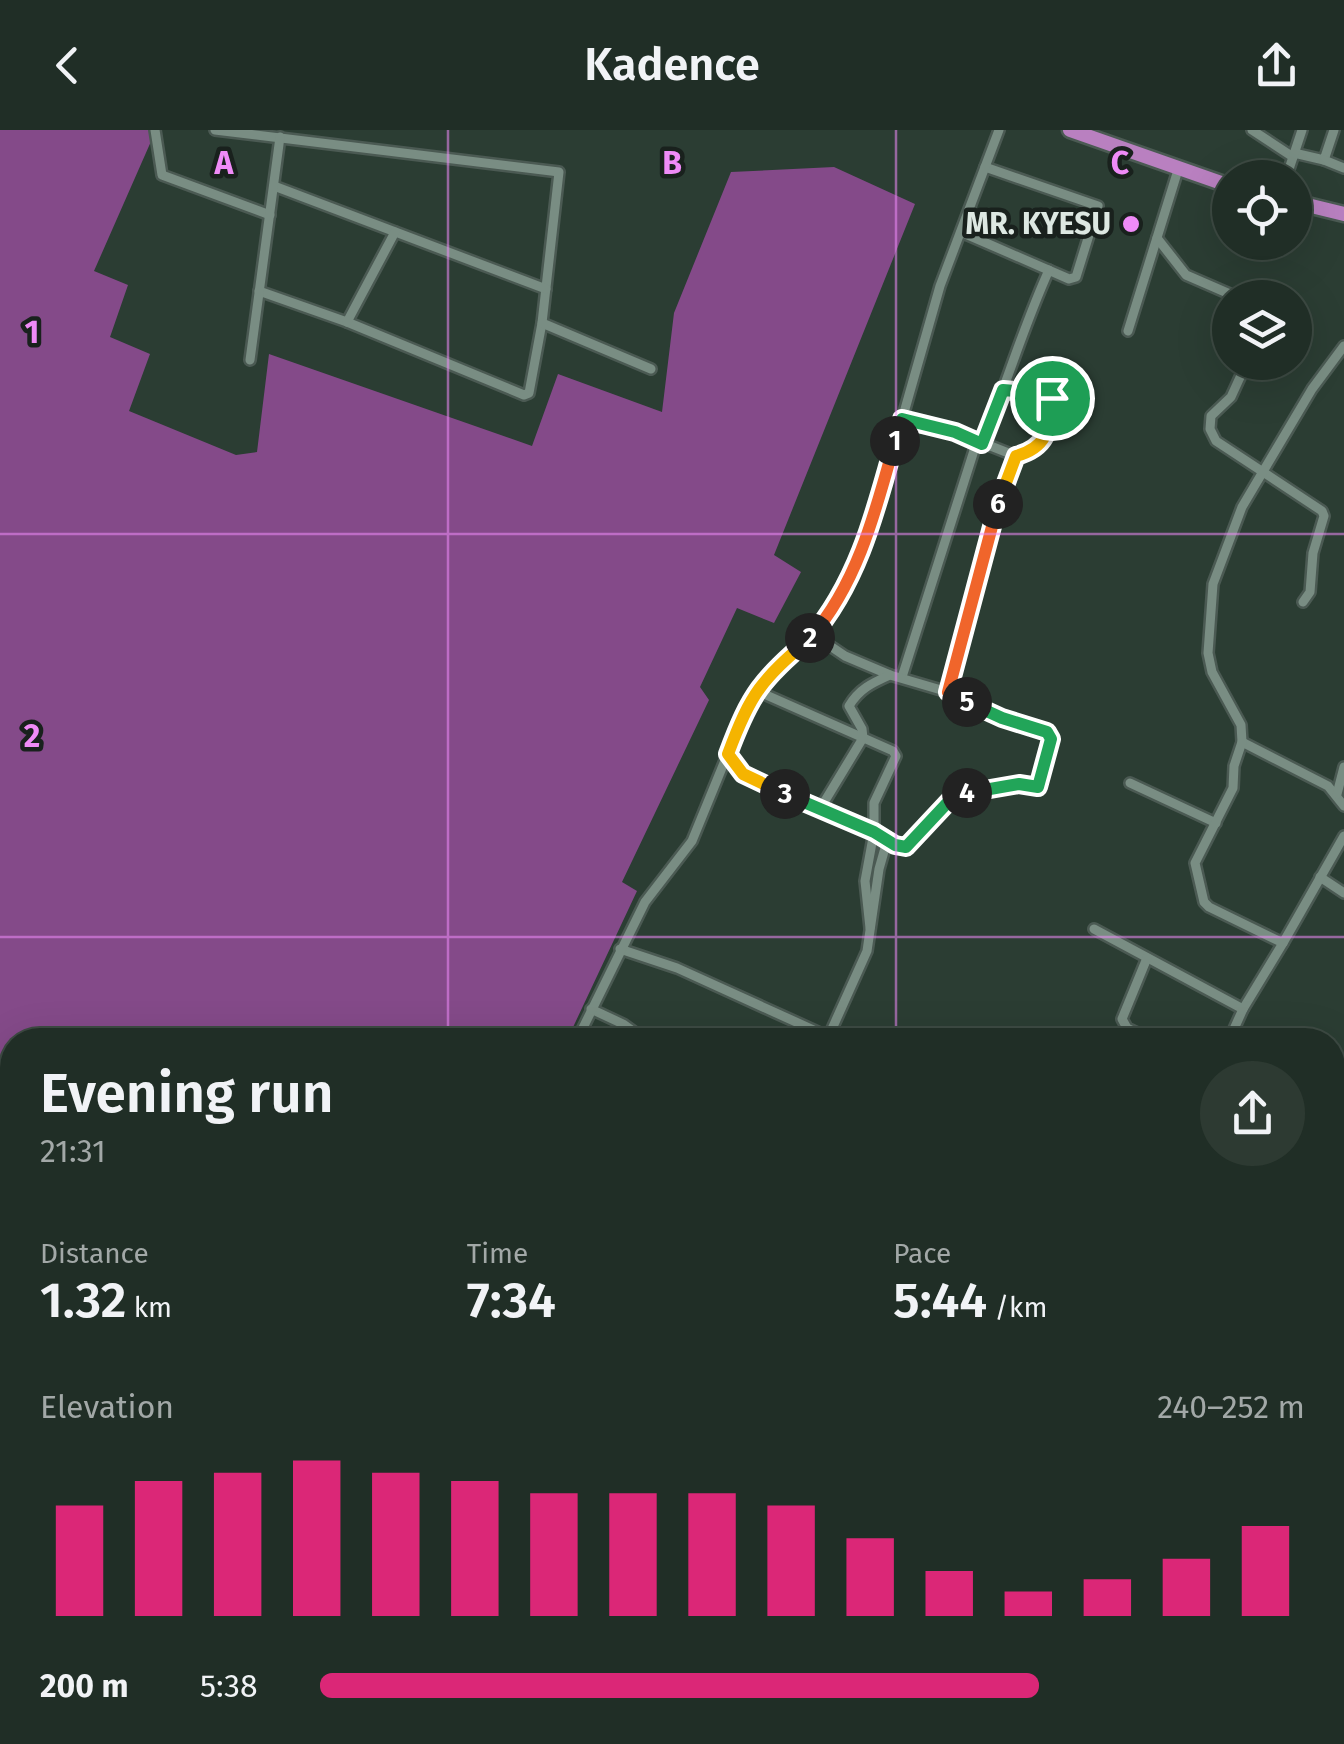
<!DOCTYPE html>
<meta charset="utf-8">
<style>
:root{--surface:#202e26;--page:#2d3a32;--text:#f1f3f6;--muted:#a2a8a7;--line:#3d4a43;--accent:#db2777}
body{margin:0;font-family:"Fira Sans",sans-serif;background:var(--page);color:var(--text);height:100vh;display:flex;flex-direction:column;font-size:38px;white-space:nowrap}
*{box-sizing:border-box;margin:0}
p{font-size:32px;color:var(--muted)}
.icon{flex:none;width:55px;height:55px;fill:none;stroke:currentColor;stroke-width:2;stroke-linecap:round;stroke-linejoin:round}
.map{position:relative;flex:1;overflow:hidden}
.drawer{position:absolute;left:0px;top:898px;width:1345px;height:718px;display:flex;flex-direction:column;background:var(--surface);border-radius:40px 40px 0 0;box-shadow:0 10px 40px #0002,0 0 0 2px var(--line)}
.drawer>*{flex:none}
.controls{position:absolute;left:1212px;top:30px;display:grid;gap:20px}
.controls a{display:grid;place-items:center;width:100px;height:100px;border-radius:50%;background:var(--surface);box-shadow:0 10px 40px #0002,0 0 0 2px var(--line);font-size:50px}
.pin{position:absolute;display:grid;place-items:center;width:85px;height:85px;color:#fff;margin:-42px;border:5px solid #fff;border-radius:50%;box-shadow:0 2px 10px #0007}
.km{position:absolute;width:50px;height:50px;margin:-25px;border-radius:50%;background:#222;color:#fff;font-size:28px;line-height:50px;text-align:center}
.round{display:grid;place-items:center;flex:none;width:105px;height:105px;border-radius:52px;background:var(--page)}
.headline{display:flex;align-items:center;justify-content:space-between;height:170px;padding:0 40px}
h1{font-size:55px;font-weight:600;line-height:75px}
.stats{display:grid;grid-template-columns:repeat(3,1fr);gap:15px;height:170px;padding:10px 40px}
.stats div{display:grid;align-content:center}
.stats b{font-size:50px;font-weight:600}
.stats small{font-size:28px;font-weight:400}
.stats p{font-size:28px}
.chart{height:280px;padding:20px 40px}
.chart p{display:flex;justify-content:space-between}
.chart svg{width:100%;height:180px;margin-top:10px;stroke:var(--accent);stroke-width:6}
ul{padding:0 40px;list-style:none;font-size:32px}
li{display:grid;grid-template-columns:160px 120px 1fr;align-items:center;height:75px}
li i{height:25px;border-radius:12px;background:var(--accent)}
header{display:flex;justify-content:space-between;align-items:center;height:130px;padding:0 40px;background:var(--surface);font-size:45px;font-weight:600}
.map>svg:first-child{display:block}
.forest{fill:#844a89}
.lines{fill:none;stroke-linecap:round;stroke-linejoin:round}
.minor-casing{stroke:#4b5a53;stroke-width:14}
.trunk-casing{stroke:#4b5a53;stroke-width:19}
.minor{stroke:#798d83;stroke-width:9}
.trunk{stroke:#b980c0;stroke-width:14}
.split-1-casing{stroke:#fff;stroke-width:20}
.split-2-casing{stroke:#fff;stroke-width:20}
.split-3-casing{stroke:#fff;stroke-width:20}
.split-4-casing{stroke:#fff;stroke-width:20}
.split-5-casing{stroke:#fff;stroke-width:20}
.split-6-casing{stroke:#fff;stroke-width:20}
.split-7-casing{stroke:#fff;stroke-width:20}
.split-1{stroke:#22a559;stroke-width:12}
.split-2{stroke:#f0652b;stroke-width:12}
.split-3{stroke:#f5b400;stroke-width:12}
.split-4{stroke:#22a559;stroke-width:12}
.split-5{stroke:#22a559;stroke-width:12}
.split-6{stroke:#f0652b;stroke-width:12}
.split-7{stroke:#f5b400;stroke-width:12}
.grid{fill:none;stroke:#ef8bf7;stroke-width:2.5;stroke-opacity:0.55}
.poi-dot{fill:#ef8bf7;stroke:#19211d;stroke-width:4}
.labels{text-anchor:middle;stroke-width:9;stroke-linejoin:round;paint-order:stroke}
.poi-label{font-size:30px;font-weight:bold;fill:#dde8e2;stroke:#19211d;text-anchor:end}
.grid-label{font-size:32px;text-anchor:middle;font-weight:bold;fill:#ef8bf7;stroke:#19211d;stroke-width:9;stroke-linejoin:round;paint-order:stroke}
</style>
<header><svg class="icon" aria-label="back" viewBox="0 0 24 24"><path d="M15 5l-7 7 7 7"/></svg>Kadence<svg class="icon" aria-label="share" viewBox="0 0 24 24"><path d="M12 15V3M7 8l5-5 5 5M5 13v7h14v-7"/></svg></header>
<div class="map">
<svg width="1344" height="1614" viewBox="0 0 1344 1614">
<rect width="100%" height="100%" fill="#2b3d33"/>
<!-- forest -->
<path class="forest" d="M0,0H156L94,141L128,155L110,207L150,224L129,281L236,325L257,322L269,224L532,316L558,244L662,282L674,183L731,42L834,37L915,74L774,425L801,442L774,493L737,478L700,557L709,570L622,752L637,761L567,910H12V1175L0,1170Z"/>
<g class="lines">
<!-- minor casing -->
<g class="minor-casing">
<g id="minor">
<path d="M155,0L162,45L270,85"/>
<path d="M215,0L559,42L542,193L529,263L524,265L347,192L259,161"/>
<path d="M1252,0L1293,27"/>
<path d="M1294,23L1324,30L1334,0"/>
<path d="M1324,30L1344,38"/>
<path d="M1286,48L1302,0"/>
<path d="M274,56L546,159"/>
<path d="M961,102L1069,149L1076,147L1098,76L985,37"/>
<path d="M1157,108L1186,145L1239,168"/>
<path d="M347,192L395,102"/>
<path d="M542,193L651,239"/>
<path d="M1128,201L1178,40"/>
<path d="M250,230L280,7"/>
<path d="M1247,232L1231,267L1211,286L1210,299L1216,311L1322,381L1324,386L1313,423L1310,462L1303,472"/>
<path d="M902,289L955,302L1016,326C1049,317 1049,298 1053,268L1003,260"/>
<path d="M982,314C1006,256 1023,197 1049,140"/>
<path d="M902,547L977,311"/>
<path d="M755,560L893,621L896,626L874,673V702L865,751L870,798"/>
<path d="M948,562L993,389L1016,326"/>
<path d="M1242,612L1328,656L1344,676"/>
<path d="M728,624L752,649L874,702L895,715L906,717L950,670L962,664L1019,654L1032,658L1041,654L1051,609L1047,602L1001,588L948,562L890,545L845,526L814,505"/>
<path d="M1130,653L1216,693"/>
<path d="M1337,664L1344,637"/>
<path d="M820,679L863,608L862,599L849,576C859,559 872,553 890,545"/>
<path d="M1320,747L1344,763"/>
<path d="M1094,799L1243,879"/>
<path d="M1283,813L1344,706"/>
<path d="M620,819L677,838L829,907"/>
<path d="M1147,828L1122,889L1127,898L1152,910"/>
<path d="M591,879L623,894L645,910"/>
<path d="M577,910L645,772L692,711L751,567L773,541L814,505L868,409L940,156L999,0"/>
<path d="M827,910L867,821L879,739L887,711"/>
<path d="M1229,910L1243,879L1283,813L1209,777L1204,772L1195,733L1233,658L1234,636L1242,612L1241,595L1212,542L1208,523L1213,454L1242,377L1312,259L1344,216"/>
<path d="M1332,1091L1338,1086L1344,1069"/>
<path d="M1332,1316L1344,1293"/>
<path d="M1332,1502L1344,1496"/>
<path d="M254,1602V1614"/>
<path d="M261,1602L267,1614"/>
<path d="M897,1602L916,1614"/>
<path d="M1077,1602L1079,1614"/>
<path d="M569,1614L572,1602"/>
<path d="M996,1614L1000,1602"/>
</g>
</g>
<!-- trunk casing -->
<g class="trunk-casing">
<g id="trunk">
<path d="M1070,0L1230,56"/>
<path d="M1295,72L1344,84"/>
</g>
</g>
<!-- minor -->
<use href="#minor" class="minor"/>
<!-- trunk -->
<use href="#trunk" class="trunk"/>
</g>
<g class="lines">
<!-- split-1 casing -->
<g class="split-1-casing">
<path id="split-1" d="M895,311L902,289L955,302L982,314L1003,260L1048,264L1052,268"/>
</g>
<!-- split-2 casing -->
<g class="split-2-casing">
<path id="split-2" d="M810,508C858,453 876,380 895,311"/>
</g>
<!-- split-3 casing -->
<g class="split-3-casing">
<path id="split-3" d="M785,664L743,644L728,624C751,562 761,551 810,508"/>
</g>
<!-- split-4 casing -->
<g class="split-4-casing">
<path id="split-4" d="M785,664L874,702L895,715L906,717L950,670L967,663"/>
</g>
<!-- split-5 casing -->
<g class="split-5-casing">
<path id="split-5" d="M967,663L1019,654L1038,657L1051,609L1047,602L1002,588L967,572"/>
</g>
<!-- split-6 casing -->
<g class="split-6-casing">
<path id="split-6" d="M967,572L948,562L998,374"/>
</g>
<!-- split-7 casing -->
<g class="split-7-casing">
<path id="split-7" d="M998,374L1016,326C1049,317 1049,298 1052,268"/>
</g>
<!-- split-1 -->
<use href="#split-1" class="split-1"/>
<!-- split-2 -->
<use href="#split-2" class="split-2"/>
<!-- split-3 -->
<use href="#split-3" class="split-3"/>
<!-- split-4 -->
<use href="#split-4" class="split-4"/>
<!-- split-5 -->
<use href="#split-5" class="split-5"/>
<!-- split-6 -->
<use href="#split-6" class="split-6"/>
<!-- split-7 -->
<use href="#split-7" class="split-7"/>
</g>
<!-- grid -->
<path class="grid" d="M448,0V910M896,0V910M0,404H1344M0,807H1344M0,1210H12M1332,1210H1344M448,1602V1614M896,1602V1614"/>
<!-- markers -->
<circle class="poi-dot" cx="1131" cy="94" r="10"/>
<g class="labels">
<!-- poi labels -->
<g class="poi-label">
<text x="1111" y="104">MR. KYESU</text>
</g>
</g>
<g class="grid-label">
<text x="224" y="44">A</text>
<text x="672" y="44">B</text>
<text x="1120" y="44">C</text>
<text x="32" y="213">1</text>
<text x="32" y="617">2</text>
</g>
</svg>
<div class="controls">
<a><svg class="icon" aria-label="locate" viewBox="0 0 24 24"><circle cx="12" cy="12" r="6"/><path d="M12 2v4M12 18v4M2 12h4M18 12h4"/></svg></a>
<a><svg class="icon" aria-label="layers" viewBox="0 0 24 24"><path d="M12 4l9 5-9 5-9-5zM3 14l9 5 9-5"/></svg></a>
</div>
<div class="pin" style="left:1052px;top:268px;background:#1e9e55"><svg class="icon" aria-label="arrive" viewBox="0 0 24 24"><path d="M6 21V4h12l-3 4 3 4H6"/></svg></div>
<b class="km" style="left:895px;top:311px">1</b>
<b class="km" style="left:810px;top:508px">2</b>
<b class="km" style="left:785px;top:664px">3</b>
<b class="km" style="left:967px;top:663px">4</b>
<b class="km" style="left:967px;top:572px">5</b>
<b class="km" style="left:998px;top:374px">6</b>
<section class="drawer">
<div class="headline"><div><h1>Evening run</h1><p>21:31</p></div><a class="round"><svg class="icon" aria-label="share" viewBox="0 0 24 24"><path d="M12 15V3M7 8l5-5 5 5M5 13v7h14v-7"/></svg></a></div>
<div class="stats">
<div><p>Distance</p><b>1.32<small> km</small></b></div>
<div><p>Time</p><b>7:34</b></div>
<div><p>Pace</p><b>5:44<small> /km</small></b></div>
</div>
<div class="chart"><p><span>Elevation</span>240–252 m</p>
<svg viewBox="0 0 160 44" preserveAspectRatio="none"><path d="M5 44V17M15 44V11M25 44V9M35 44V6M45 44V9M55 44V11M65 44V14M75 44V14M85 44V14M95 44V17M105 44V25M115 44V33M125 44V38M135 44V35M145 44V30M155 44V22"/></svg>
</div>
<ul>
<li><b>200 m</b>5:38<i style="width:73%"></i></li>
</ul>
</section>
</div>
